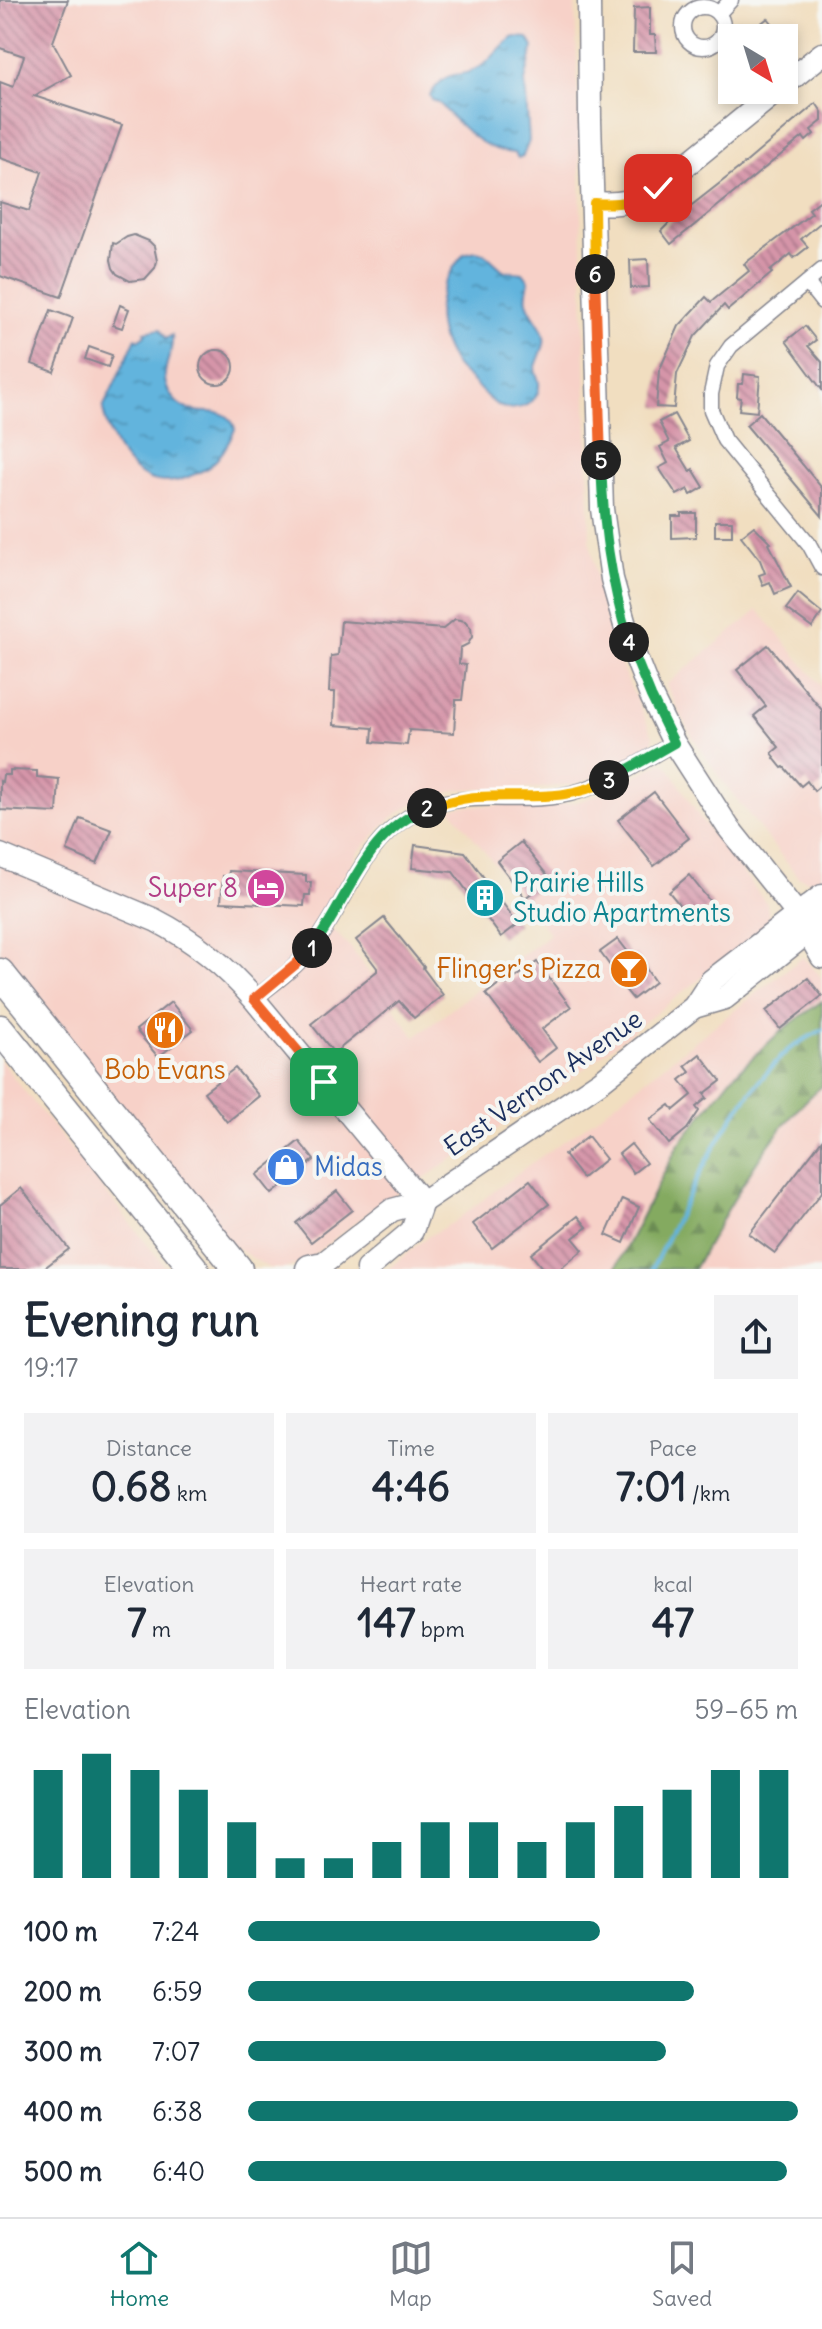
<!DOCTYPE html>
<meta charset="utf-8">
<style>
:root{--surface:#fff;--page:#f2f2f3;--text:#1f2937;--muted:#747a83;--line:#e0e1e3;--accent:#0f766e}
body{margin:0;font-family:Delius,sans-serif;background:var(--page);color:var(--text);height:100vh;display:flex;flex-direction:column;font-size:30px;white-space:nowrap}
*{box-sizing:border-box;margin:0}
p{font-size:26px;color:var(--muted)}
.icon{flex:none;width:44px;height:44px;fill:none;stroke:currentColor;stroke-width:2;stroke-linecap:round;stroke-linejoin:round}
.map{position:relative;height:1269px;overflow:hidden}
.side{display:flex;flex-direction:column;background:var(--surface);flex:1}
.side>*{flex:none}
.needle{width:52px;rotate:142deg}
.buttons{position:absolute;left:718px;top:24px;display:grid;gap:16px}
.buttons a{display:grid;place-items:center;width:80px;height:80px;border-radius:0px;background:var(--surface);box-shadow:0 4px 12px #0003;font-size:40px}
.pin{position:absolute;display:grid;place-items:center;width:68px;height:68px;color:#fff;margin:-34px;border-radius:16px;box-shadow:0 4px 12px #0006}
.km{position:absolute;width:40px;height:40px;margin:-20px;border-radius:50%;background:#222;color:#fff;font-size:22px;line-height:40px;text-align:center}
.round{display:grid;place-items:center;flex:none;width:84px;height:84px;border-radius:0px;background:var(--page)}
.head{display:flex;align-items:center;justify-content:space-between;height:136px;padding:0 24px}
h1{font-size:44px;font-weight:700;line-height:60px}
.figures{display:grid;grid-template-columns:repeat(3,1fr);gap:12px;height:136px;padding:8px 24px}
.figures div{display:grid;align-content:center;border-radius:0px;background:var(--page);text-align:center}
.figures b{font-size:40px;font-weight:700}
.figures small{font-size:22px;font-weight:400}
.figures p{font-size:22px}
.chart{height:224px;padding:16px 24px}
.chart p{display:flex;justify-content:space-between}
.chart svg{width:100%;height:144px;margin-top:8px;stroke:var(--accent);stroke-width:6}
ul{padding:0 24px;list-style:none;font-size:26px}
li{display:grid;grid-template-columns:128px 96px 1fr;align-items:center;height:60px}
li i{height:20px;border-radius:10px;background:var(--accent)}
.tabs{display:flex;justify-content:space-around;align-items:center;height:112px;border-top:2px solid var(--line);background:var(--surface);font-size:22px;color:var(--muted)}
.tabs a{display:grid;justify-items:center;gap:4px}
.tabs .current{color:var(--accent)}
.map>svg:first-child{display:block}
.built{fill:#f7d1c8}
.forest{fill:url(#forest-firs);stroke:#506c60;stroke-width:2}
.water{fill:url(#water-ripples);stroke:#3e729e;stroke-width:2}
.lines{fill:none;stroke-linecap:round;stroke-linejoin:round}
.stream{stroke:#62b4dd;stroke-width:4}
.building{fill:url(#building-back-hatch)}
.street-casing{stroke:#86868f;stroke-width:17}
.secondary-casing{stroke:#86868f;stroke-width:25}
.highway-casing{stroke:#86868f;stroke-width:31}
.street{stroke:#fff;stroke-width:14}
.secondary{stroke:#fff;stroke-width:22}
.highway{stroke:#fff;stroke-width:28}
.split-1-casing{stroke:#fff;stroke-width:16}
.split-2-casing{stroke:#fff;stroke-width:16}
.split-3-casing{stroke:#fff;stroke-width:16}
.split-4-casing{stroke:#fff;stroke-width:16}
.split-5-casing{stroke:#fff;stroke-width:16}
.split-6-casing{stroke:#fff;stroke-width:16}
.split-7-casing{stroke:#fff;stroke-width:16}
.split-1{stroke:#f0652b;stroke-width:10}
.split-2{stroke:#22a559;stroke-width:10}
.split-3{stroke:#f5b400;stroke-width:10}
.split-4{stroke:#22a559;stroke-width:10}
.split-5{stroke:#22a559;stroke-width:10}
.split-6{stroke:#f0652b;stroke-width:10}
.split-7{stroke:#f5b400;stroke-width:10}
.labels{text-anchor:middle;stroke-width:8;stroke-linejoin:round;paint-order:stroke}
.culture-label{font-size:26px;fill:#0d838f;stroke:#f6f6f2;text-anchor:start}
.hotel-label{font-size:26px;fill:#b23c85;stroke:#f6f6f2;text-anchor:end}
.food-label{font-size:26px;fill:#c56008;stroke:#f6f6f2;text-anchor:end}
.street-label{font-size:26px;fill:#1b2f5e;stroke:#f6f6f2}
.shop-label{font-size:26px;fill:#366cbe;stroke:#f6f6f2;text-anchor:start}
</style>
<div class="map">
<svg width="822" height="1269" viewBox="0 0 822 1269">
<defs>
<pattern id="forest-firs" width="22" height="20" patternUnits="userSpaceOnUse" patternTransform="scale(2)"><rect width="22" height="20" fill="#84aa61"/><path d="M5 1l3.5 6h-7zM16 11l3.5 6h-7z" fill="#6b8b53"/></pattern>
<pattern id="water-ripples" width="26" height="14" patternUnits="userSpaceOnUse" patternTransform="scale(2)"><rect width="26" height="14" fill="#62b4dd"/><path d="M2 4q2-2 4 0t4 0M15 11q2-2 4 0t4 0" fill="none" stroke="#5093b6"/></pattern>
<pattern id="building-back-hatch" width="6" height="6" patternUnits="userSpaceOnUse" patternTransform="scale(2)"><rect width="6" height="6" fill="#d695a9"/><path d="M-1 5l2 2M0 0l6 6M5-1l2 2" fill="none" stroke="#ad7a8d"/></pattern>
</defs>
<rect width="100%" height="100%" fill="#f6f6f2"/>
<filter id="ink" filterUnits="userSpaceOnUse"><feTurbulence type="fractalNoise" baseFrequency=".0125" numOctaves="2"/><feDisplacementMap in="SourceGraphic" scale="16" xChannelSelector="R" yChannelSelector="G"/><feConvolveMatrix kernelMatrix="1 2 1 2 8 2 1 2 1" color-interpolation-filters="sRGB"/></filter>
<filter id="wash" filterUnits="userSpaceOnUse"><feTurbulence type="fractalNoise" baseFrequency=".006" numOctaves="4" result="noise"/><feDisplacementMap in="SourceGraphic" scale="32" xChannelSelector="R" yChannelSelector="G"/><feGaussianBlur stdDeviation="1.8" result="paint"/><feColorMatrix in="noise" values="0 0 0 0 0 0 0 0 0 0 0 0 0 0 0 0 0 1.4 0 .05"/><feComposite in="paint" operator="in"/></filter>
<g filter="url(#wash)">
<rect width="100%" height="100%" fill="#f1dec0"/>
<!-- built -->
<g class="built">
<path d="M0,0H575L590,542L601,602L610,631L623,671L653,736V742L646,750L599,776L579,783L541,788L460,789L412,804L390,819L358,852L320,923L335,932L351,948L415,1037L550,934L451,809L462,806L562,804L577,802L606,792L661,763L666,764L670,769L700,818L767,904L769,919L762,931L563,1085L427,1176L384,1201L304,1262L284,1269L269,1268L233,1246L0,955Z"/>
<path d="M758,610L822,687V882L817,883L798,877L720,778L689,731L666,685Z"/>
<path d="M803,957L822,978V1001L782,1030L734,1075L678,1146L615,1269H388L427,1237L454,1222L523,1169L586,1126Z"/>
<path d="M0,1059L2,1063L167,1269H0Z"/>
<path d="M822,1086V1269H694L741,1187L800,1105Z"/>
</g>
<!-- forest -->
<path class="forest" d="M822,1001V1086C768,1131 729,1208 694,1269H615L678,1145L734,1075L782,1030Z"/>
<!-- water -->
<g class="water">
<path d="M515,37L528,38L533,47L525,81L529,141L523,156L518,158L515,153C488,152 470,135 451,116C444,109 442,103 432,100L430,95C451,64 455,82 480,67C494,59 500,44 515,37Z"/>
<path d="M476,251L484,253L504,271L523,273L529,281C528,288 525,295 527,301C529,316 547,326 544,344C542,352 537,362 535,370C536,374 538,377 539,382C541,403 517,414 499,406C488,400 480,389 472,381C466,375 458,370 454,363C429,324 435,288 464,254Z"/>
<path d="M160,329L166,339L172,335C175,355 157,370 169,392C189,429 226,396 235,429C229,443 222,456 210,466C204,471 195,474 188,477C140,497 110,449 103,408L136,338L138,340L146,334L145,332Z"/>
</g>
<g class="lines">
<!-- stream -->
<path class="stream" d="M652,1269C690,1193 724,1113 785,1053C795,1043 810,1037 822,1030"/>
</g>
<g id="blocks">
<!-- building -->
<g class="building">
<path d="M0,0H68L53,42L71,75L34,96L122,125L61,297L0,276V202L29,211L42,172L0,158V82L13,87L24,56L0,48Z"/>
<path d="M650,7V35H655L656,52H633L634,8Z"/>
<path d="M768,18L784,38H751L758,32L755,28Z"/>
<path d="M816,103L822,112V121L811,130L814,134L806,141L803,137L671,244L661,231L669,223L743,165Z"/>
<path d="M822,199V225L820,223L801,239L808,247L794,258L791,254L770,271L772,273L728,310L724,305L695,336L677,374L674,408L656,407L659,371L679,326L706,297L711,302L749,271L744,264L812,213L809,209Z"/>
<path d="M134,235L149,241L154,246L157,261L155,268L145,279L130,281L117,274L113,268L111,260L113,243L116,244L127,237Z"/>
<path d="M648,259L649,287L631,288L630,260Z"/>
<path d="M120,305L129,309L122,328L113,325Z"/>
<path d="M51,310L73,318L54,372L32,364Z"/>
<path d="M805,326L816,340L808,346L822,362V390L786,341Z"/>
<path d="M89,347L112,355L108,367L85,359Z"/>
<circle cx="217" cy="367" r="17"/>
<path d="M744,374L760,376L757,412L739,410L741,398L737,397L738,384H743Z"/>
<path d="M760,413L822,488V516L746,425Z"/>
<path d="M674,414L689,441L676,448L690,471L693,469L704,487L691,495L688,489L677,495L659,468L668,463L660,447L669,442L659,422Z"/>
<path d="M681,513H696V537L672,538V516H681Z"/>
<rect x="715" y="521" width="17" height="15"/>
<path d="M754,526L771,543L769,544L791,587L775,594L770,582L763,585L759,575L765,573L760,560L741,536Z"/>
<path d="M798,593L822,613L812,628L786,609Z"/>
<path d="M455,619L465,621L471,628L472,637L468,644L460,648L459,664L466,665L462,700H456L454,733L409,730L407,745L372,742L373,728L334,725L335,692H329L331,656L338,655L341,621L443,629Z"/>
<path d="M768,645L822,710V784L814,791L807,781L801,786L784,767L782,768L774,758L775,757L772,753L779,747L754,716L766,706L737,670Z"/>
<path d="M10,770L37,771V777L59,779L57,813L0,810V781L2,782L3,775H10Z"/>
<path d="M654,792L689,838L654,866L618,820Z"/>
<path d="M80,818L112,830L97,864L67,851Z"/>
<path d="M521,842L550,879L525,898L497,861Z"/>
<path d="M415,845L465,852L518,924L501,937L453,872L412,868Z"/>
<path d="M229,871L306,875V882H311L310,895H305L304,906L221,902L223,876L228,877Z"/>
<path d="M689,875L713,905L692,921L685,912L681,915L675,907L679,904L669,892Z"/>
<path d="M384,918L424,967L423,968L443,995L414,1018L399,1001L334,1053L311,1024L377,971V968L356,940Z"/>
<path d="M618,939L632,957L636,954L655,982L633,999L614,976L616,974L600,952Z"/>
<path d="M537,962L571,1007L542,1029L556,1048L538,1062L486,994L504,980L507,984Z"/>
<path d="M808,978L822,996L780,1029L766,1011Z"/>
<path d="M171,1002L193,1030L158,1057L136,1030Z"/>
<path d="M700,1054L721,1081L704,1094L707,1098L696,1107L699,1111L687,1129L669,1144L650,1120L670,1105L674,1110L692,1095L680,1080L690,1072L685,1066Z"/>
<path d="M235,1068L259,1096L227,1122L204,1092Z"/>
<path d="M588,1136L606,1159L582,1178L564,1155Z"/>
<path d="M822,1140V1192L775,1253L749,1234Z"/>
<path d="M299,1141L314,1160L272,1194L257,1175Z"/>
<path d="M631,1144L646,1163L633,1173L619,1154Z"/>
<path d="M530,1180L549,1204L492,1248L473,1224Z"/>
<path d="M21,1188L69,1249L43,1269H0V1205Z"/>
<path d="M337,1191L352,1210L311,1242L296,1223Z"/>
<path d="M622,1199L639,1207L624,1243L606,1235Z"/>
<path d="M578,1216L587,1227L573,1238L583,1250L560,1269H543L531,1254Z"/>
</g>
</g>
</g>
<g filter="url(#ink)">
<use href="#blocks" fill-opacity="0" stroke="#86868f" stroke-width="2"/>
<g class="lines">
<!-- street casing -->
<g class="street-casing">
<g id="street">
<circle cx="703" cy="27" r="20"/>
<path d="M718,14L731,0"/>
<path d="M822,270L731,346L717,366L711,394V410L724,440L809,544L822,568"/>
<path d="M807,283L822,302"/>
<path d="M254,999C275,983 297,967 313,946C347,903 360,846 410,816C459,787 507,805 559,796C601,789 637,764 674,743"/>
</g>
</g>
<!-- secondary casing -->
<g class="secondary-casing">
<g id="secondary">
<path d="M589,0L590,120L602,509L612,579L630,643L651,696L674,743L728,827L798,915L822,957"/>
<path d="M784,85L822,54"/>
<path d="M594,203C620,205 636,202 658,188L778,90"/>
<path d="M0,855L155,920C194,940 226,966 254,999L422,1202"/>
<path d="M694,1007L725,998L822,921"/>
<path d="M316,1269L392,1210L422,1202L601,1081L694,1007L711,981L822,896"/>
<path d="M367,1269L412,1231L422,1202"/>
</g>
</g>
<!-- highway casing -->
<g class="highway-casing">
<g id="highway">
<path d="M0,973L238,1269"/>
<path d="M0,1029L194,1269"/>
<path d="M310,1269L319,1267"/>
</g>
</g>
<!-- street -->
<use href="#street" class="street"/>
<!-- secondary -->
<use href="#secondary" class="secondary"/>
<!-- highway -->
<use href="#highway" class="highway"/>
</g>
</g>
<g class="lines" filter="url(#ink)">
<!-- split-1 casing -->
<g class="split-1-casing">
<path id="split-1" d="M312,948L295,965L254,999L324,1082"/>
</g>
<!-- split-2 casing -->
<g class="split-2-casing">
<path id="split-2" d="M312,948C350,898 363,834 427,808"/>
</g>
<!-- split-3 casing -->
<g class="split-3-casing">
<path id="split-3" d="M427,808C444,803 460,798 477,797C524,794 564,803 609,780"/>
</g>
<!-- split-4 casing -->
<g class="split-4-casing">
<path id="split-4" d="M609,780L674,743L651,696L629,642"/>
</g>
<!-- split-5 casing -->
<g class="split-5-casing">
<path id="split-5" d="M601,460C603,526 610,579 629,642"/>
</g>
<!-- split-6 casing -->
<g class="split-6-casing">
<path id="split-6" d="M595,274L601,460"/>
</g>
<!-- split-7 casing -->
<g class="split-7-casing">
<path id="split-7" d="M595,274L594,203C620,205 636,202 658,188"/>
</g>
<!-- split-1 -->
<use href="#split-1" class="split-1"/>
<!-- split-2 -->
<use href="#split-2" class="split-2"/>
<!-- split-3 -->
<use href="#split-3" class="split-3"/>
<!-- split-4 -->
<use href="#split-4" class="split-4"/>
<!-- split-5 -->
<use href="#split-5" class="split-5"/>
<!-- split-6 -->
<use href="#split-6" class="split-6"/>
<!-- split-7 -->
<use href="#split-7" class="split-7"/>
</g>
<!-- icons -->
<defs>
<g id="hotel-disc" transform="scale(2)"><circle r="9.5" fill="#d1479c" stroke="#f6f6f2"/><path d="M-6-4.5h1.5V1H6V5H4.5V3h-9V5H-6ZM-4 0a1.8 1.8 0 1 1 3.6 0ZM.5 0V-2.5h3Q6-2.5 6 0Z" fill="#fff"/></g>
<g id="building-disc" transform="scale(2)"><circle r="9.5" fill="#0f9aa8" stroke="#f6f6f2"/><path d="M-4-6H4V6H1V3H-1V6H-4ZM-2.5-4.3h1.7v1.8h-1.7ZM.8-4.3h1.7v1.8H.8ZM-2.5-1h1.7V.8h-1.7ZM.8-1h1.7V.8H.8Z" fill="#fff"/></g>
<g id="bar-disc" transform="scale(2)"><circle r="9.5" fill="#e8710a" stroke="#f6f6f2"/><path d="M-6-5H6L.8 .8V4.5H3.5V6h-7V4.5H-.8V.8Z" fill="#fff"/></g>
<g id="restaurant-disc" transform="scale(2)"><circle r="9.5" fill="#e8710a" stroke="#f6f6f2"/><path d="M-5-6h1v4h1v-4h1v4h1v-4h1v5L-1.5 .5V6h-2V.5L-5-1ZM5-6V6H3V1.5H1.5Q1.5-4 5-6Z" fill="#fff"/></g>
<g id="shop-disc" transform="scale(2)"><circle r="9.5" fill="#3f7fe0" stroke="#f6f6f2"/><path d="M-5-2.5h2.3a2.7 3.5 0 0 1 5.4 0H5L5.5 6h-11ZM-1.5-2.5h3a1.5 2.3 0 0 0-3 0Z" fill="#fff"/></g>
</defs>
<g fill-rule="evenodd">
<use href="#hotel-disc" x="266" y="888"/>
<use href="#building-disc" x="485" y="898"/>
<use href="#bar-disc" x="629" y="969"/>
<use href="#restaurant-disc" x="165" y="1030"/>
<use href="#shop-disc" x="286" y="1167"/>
</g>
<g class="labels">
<!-- culture labels -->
<g class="culture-label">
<text x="513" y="892">Prairie Hills<tspan x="513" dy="30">Studio Apartments</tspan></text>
</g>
<!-- hotel labels -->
<g class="hotel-label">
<text x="238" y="897">Super 8</text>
</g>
<!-- food labels -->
<g class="food-label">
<text x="601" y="978">Flinger's Pizza</text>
<text x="165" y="1079" text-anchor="middle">Bob Evans</text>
</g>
<!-- street labels -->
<g class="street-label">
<text transform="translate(543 1083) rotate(-35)" y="9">East Vernon Avenue</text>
</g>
<!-- shop labels -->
<g class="shop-label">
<text x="314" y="1176">Midas</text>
</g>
</g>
</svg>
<div class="buttons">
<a><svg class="needle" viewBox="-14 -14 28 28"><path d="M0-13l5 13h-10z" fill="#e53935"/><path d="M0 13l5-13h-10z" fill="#747a83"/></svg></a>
</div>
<div class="pin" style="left:324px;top:1082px;background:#1e9e55"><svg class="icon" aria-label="arrive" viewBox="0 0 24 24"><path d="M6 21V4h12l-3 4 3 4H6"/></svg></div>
<div class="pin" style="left:658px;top:188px;background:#d93025"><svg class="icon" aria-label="check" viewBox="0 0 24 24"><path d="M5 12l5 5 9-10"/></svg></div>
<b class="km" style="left:312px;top:948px">1</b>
<b class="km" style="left:427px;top:808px">2</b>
<b class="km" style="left:609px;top:780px">3</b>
<b class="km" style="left:629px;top:642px">4</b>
<b class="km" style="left:601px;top:460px">5</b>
<b class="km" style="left:595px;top:274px">6</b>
</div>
<section class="side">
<div class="head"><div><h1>Evening run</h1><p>19:17</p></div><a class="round"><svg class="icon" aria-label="share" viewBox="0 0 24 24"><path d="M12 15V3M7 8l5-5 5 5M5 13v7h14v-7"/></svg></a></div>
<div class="figures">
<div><p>Distance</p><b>0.68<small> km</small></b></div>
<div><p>Time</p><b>4:46</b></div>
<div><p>Pace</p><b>7:01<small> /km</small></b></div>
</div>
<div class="figures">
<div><p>Elevation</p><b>7<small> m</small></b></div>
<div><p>Heart rate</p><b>147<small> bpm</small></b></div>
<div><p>kcal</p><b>47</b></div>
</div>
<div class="chart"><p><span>Elevation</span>59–65 m</p>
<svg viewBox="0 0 160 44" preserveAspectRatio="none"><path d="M5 44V11M15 44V6M25 44V11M35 44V17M45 44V27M55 44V38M65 44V38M75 44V33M85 44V27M95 44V27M105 44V33M115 44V27M125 44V22M135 44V17M145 44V11M155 44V11"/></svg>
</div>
<ul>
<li><b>100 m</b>7:24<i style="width:64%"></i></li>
<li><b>200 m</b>6:59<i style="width:81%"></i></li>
<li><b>300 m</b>7:07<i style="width:76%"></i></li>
<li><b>400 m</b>6:38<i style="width:100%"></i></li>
<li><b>500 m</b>6:40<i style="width:98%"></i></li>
</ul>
</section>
<nav class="tabs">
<a class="current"><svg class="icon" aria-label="home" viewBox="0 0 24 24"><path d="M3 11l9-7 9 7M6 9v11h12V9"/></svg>Home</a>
<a><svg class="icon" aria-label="map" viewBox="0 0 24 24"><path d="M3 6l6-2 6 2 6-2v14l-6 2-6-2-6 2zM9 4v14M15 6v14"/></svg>Map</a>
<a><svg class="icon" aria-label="saved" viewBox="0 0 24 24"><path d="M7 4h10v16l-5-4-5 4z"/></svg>Saved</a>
</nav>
